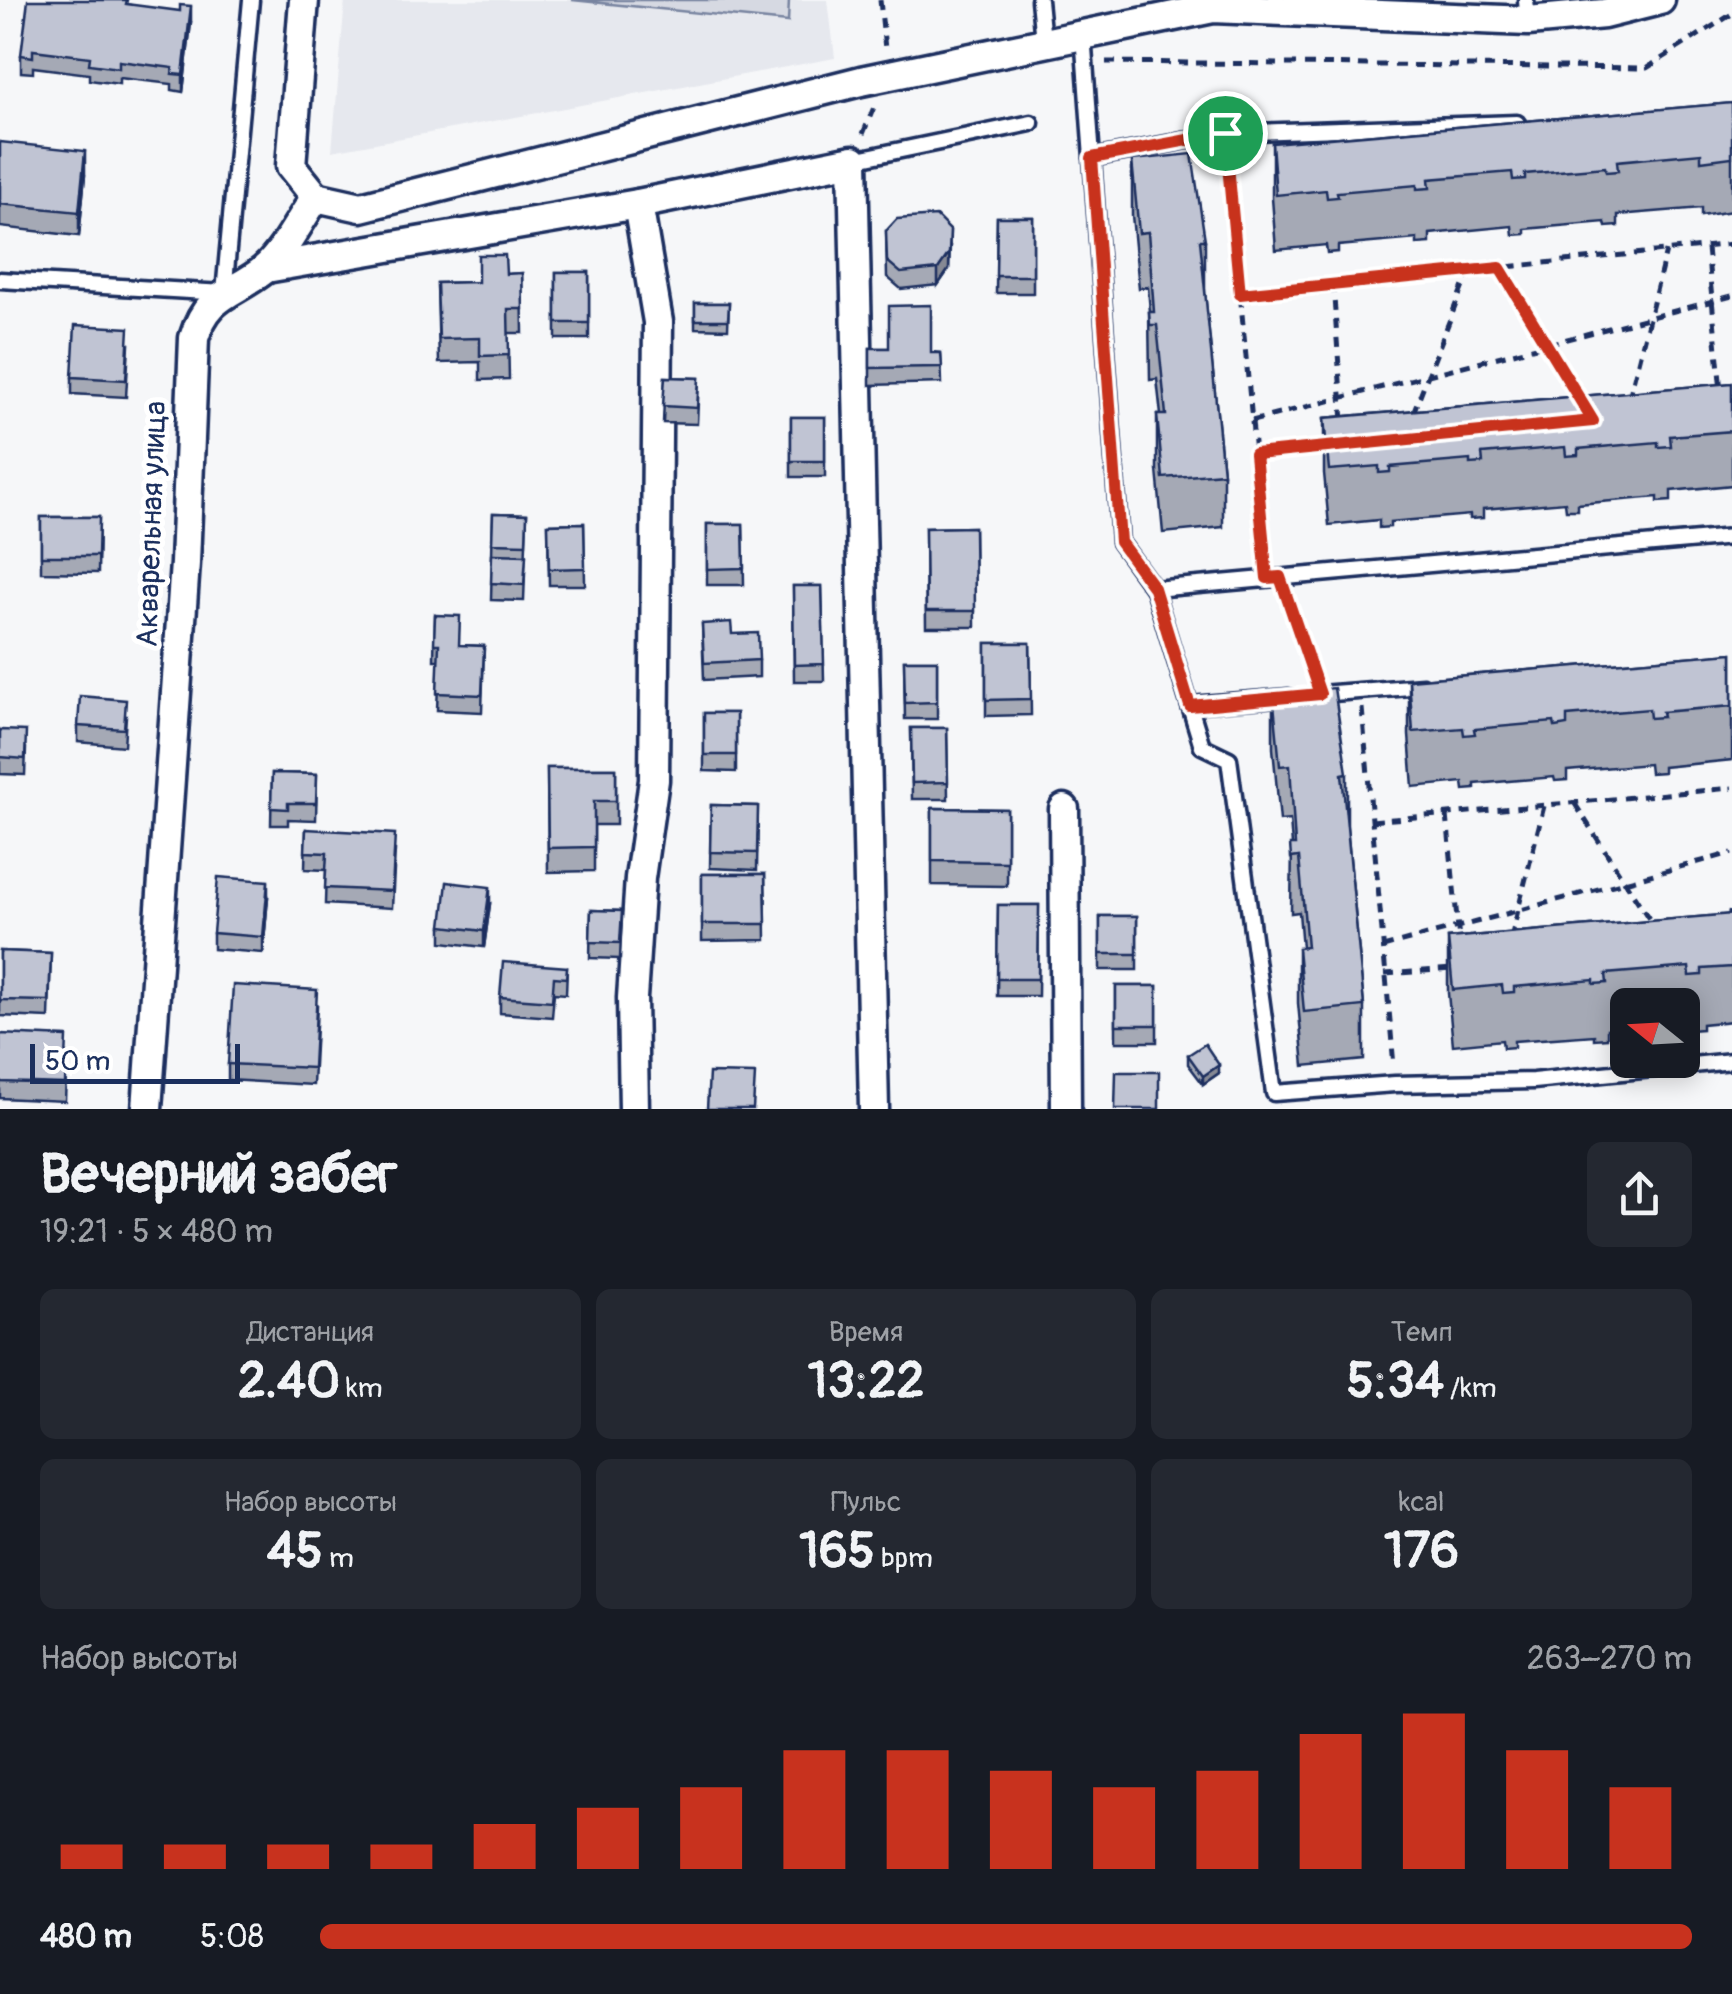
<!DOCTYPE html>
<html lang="ru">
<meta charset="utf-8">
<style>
:root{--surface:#171b24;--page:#242831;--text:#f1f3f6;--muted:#9ea1a6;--accent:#c8321e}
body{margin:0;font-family:Pangolin,sans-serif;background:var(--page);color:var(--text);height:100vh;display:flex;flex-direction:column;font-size:38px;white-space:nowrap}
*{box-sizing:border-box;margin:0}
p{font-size:32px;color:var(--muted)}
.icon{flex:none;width:55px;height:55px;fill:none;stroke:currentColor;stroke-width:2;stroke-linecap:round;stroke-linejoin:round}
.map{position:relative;height:1109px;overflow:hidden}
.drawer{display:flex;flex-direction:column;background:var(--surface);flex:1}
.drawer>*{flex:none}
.needle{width:65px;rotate:288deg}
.fabs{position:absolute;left:1610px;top:988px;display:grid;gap:20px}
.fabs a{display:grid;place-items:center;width:90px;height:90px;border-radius:15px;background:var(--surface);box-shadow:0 5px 25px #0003;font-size:50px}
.scale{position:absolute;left:30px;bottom:25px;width:210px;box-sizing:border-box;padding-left:10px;border:5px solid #1b2f5e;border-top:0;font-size:28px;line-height:35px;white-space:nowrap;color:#1b2f5e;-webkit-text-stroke:8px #fff;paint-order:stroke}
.pin{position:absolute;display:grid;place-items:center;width:85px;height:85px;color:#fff;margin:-42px;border:5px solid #fff;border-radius:50%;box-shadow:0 2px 10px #0007}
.round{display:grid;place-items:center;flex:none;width:105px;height:105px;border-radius:15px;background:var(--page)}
.headline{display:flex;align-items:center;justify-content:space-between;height:170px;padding:0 40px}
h1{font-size:55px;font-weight:700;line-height:75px}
.stats{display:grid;grid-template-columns:repeat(3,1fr);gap:15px;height:170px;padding:10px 40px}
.stats div{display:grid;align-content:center;border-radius:15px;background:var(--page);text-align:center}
.stats b{font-size:50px;font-weight:700}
.stats small{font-size:28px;font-weight:400}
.stats p{font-size:28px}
.chart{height:280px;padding:20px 40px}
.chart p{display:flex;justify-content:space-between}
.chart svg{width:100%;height:180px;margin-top:10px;stroke:var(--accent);stroke-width:6}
ul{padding:0 40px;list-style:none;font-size:32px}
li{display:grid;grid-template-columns:160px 120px 1fr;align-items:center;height:75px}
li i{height:25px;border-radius:12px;background:var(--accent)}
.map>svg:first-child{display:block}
.built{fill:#e6e8ee}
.green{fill:#d6d9e2;stroke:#7884a0;stroke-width:2.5}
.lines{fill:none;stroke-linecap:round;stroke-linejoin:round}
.lane-casing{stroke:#1b2f5e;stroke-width:21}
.street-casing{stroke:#1b2f5e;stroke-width:35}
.path{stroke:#1b2f5e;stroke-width:5;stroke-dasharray:10 8;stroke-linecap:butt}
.lane{stroke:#fff;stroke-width:14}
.street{stroke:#fff;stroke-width:28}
.wall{fill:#a5a9b5;stroke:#1b2f5e;stroke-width:2.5}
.shaded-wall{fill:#868994;stroke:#1b2f5e;stroke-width:2.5}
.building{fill:#c0c4d3;stroke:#1b2f5e;stroke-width:2.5}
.route-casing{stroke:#fff;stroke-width:20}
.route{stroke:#c8321e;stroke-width:12}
.labels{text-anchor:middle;stroke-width:10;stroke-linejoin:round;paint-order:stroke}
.street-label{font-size:30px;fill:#1b2f5e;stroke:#fff}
</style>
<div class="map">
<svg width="1732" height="1109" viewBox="0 0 1732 1109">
<rect width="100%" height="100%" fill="#f6f7f9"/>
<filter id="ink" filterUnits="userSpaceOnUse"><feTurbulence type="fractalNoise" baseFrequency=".01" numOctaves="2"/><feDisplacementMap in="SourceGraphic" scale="20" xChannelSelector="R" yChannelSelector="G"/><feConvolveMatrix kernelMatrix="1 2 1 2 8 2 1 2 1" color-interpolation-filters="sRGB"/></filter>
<g filter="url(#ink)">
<!-- built -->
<path class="built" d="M345,0H828L835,58L332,151Z"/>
<!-- green -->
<path class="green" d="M572,0H789L788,22Z"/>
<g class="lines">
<!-- lane casing -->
<g class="lane-casing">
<g id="lane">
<path d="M1039,0L1043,41"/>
<path d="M1526,0L1528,21"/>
<path d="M1083,34L1092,158"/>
<path d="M1517,123L1225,133L1092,158L1120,542L1154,589L1732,537"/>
<path d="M853,160L1031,123"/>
<path d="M0,280L224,293L251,0"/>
<path d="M1154,589L1202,746L1229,759L1274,1093L1395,1084L1533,1081L1732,1061"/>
<path d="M1320,694L1423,686"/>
<path d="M1190,705L1289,697"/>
</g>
</g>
<!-- street casing -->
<g class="street-casing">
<g id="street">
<path d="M304,0L291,166L316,197"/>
<path d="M316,197L361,207L861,81L1213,8L1528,21L1604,14L1660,0"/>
<path d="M266,268L638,204L853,160L874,1109"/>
<path d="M1064,809L1066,1109"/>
<path d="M147,1109L185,563L194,338C208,292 233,295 265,269C285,251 300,219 316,197"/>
<path d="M634,1109L632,998L640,878L654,780L658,322L638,204"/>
</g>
</g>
<!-- path -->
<g class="path">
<path d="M880,0L885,49"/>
<path d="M1106,62L1647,68L1732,14"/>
<path d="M863,134L874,107"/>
<path d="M1227,153L1265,561"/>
<path d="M1707,248L1721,391"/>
<path d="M1500,268L1581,402"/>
<path d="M1333,284L1343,422"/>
<path d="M1240,294L1732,244"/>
<path d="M1629,398L1666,251"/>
<path d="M1413,413L1469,271"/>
<path d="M1252,421L1732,296"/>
<path d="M1255,453L1327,447"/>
<path d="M1287,598L1314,677"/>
<path d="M1362,708L1394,1066"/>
<path d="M1575,804L1653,925"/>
<path d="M1447,815L1459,940"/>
<path d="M1372,821L1732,788"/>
<path d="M1728,921L1732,904"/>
<path d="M1511,938L1544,806"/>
<path d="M1383,947L1732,853"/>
<path d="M1385,974L1452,969"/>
</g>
<!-- lane -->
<use href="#lane" class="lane"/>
<!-- street -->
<use href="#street" class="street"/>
</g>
<!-- wall -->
<g class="wall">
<path d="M127,4L191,22L183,92L172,90V84L119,78V84L89,80V74L33,67V73L21,72V55Z"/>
<path d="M1732,103V211L1701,216V208L1618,215V226L1606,227L1605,222L1525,229V234L1513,235L1512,226L1430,234V243L1417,244V239L1338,246V252L1327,253L1326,245L1276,250L1272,198V143Z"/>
<path d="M0,142L85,175L79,236L0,227Z"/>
<path d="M1132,160L1205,240V293L1223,473V527L1163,533L1157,470V415H1161L1157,379L1150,380L1149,312H1150L1148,287L1139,288L1132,215Z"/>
<path d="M997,217H1033V293H996Z"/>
<path d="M886,231L950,246L949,269L938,285L901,289L887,277Z"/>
<rect x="556" y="272" width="33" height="67"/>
<path d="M522,273L523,333H508L509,379L480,380V362L439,363L437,283L478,282L506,274Z"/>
<path d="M695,303H729L728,329L695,328Z"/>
<path d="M129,345L126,397L72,394V377Z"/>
<path d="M870,348H889L941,353L942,383L870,385Z"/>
<path d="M665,377L699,378L697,424L663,423Z"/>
<path d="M1732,383V485L1671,491V501L1658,502V497L1578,504V510H1566L1565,502L1483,509V518L1470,519V515L1390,522V527L1379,528V520L1329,525L1324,473V418Z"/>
<rect x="791" y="417" width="34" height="60"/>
<path d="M493,513L527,514L524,601L491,600Z"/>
<path d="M41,517H99L98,573L41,572Z"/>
<path d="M584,523L585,585H549L548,524Z"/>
<path d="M707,524H743L744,585H707Z"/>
<path d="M974,527L975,627H926L925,528Z"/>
<path d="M793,586H822L824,681H794Z"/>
<path d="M435,615L459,645L484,646L482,712L437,710L439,660H434Z"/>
<path d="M702,624L732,634L759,660V677L704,680Z"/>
<path d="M986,643H1030L1031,715L986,716Z"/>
<path d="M1732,653V760L1663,767V772L1650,773L1649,764L1567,771V780L1555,781L1554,777L1475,784V789L1464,790L1463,782L1413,787L1409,735V680Z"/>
<path d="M904,660H937V719H905Z"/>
<path d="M1273,693L1347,773V826L1364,1006V1060L1304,1066L1298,1003V948H1302L1299,912L1291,913L1292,845L1290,820L1280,821L1273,748Z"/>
<path d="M704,713H736V772L704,771Z"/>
<path d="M126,716L124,746L78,742V726Z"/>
<path d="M911,728H947L948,799H912Z"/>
<path d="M0,730L26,748L25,775L0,774Z"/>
<path d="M547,768H616V825H594V871L548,872Z"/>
<path d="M272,773L317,774L316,820L288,819V825H271Z"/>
<path d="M711,805L758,806L757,870L710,868Z"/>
<path d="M932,808L1007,809V886L932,885Z"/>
<path d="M306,829L395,850L392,908L325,904L326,870L305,869Z"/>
<path d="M702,874H765L766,940L702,941Z"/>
<path d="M268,897L263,953L213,949V933Z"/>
<path d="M490,904L484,947L442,942V926Z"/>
<path d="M998,905H1039L1038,996H997Z"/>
<path d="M591,910L622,911L620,959L590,958Z"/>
<path d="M1732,914V1021L1702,1024V1029L1690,1030L1689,1021L1682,1022V1005H1628V1027L1607,1029V1038L1594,1039V1035L1514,1041V1047L1503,1048L1502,1040L1453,1045L1448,993V938Z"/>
<rect x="1100" y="916" width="37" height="54"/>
<path d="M0,951L51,953L49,1018L0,1016Z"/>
<path d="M567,967L566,994L554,993L552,1017L500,1013V997Z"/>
<rect x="1116" y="986" width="41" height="56"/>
<path d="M317,1006L313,1085L228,1080V1064Z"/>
<path d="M0,1034L67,1053L65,1101L0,1098Z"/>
<path d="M1188,1055L1219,1073L1203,1084L1188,1064Z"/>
</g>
<!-- shaded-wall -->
<g class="shaded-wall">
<path d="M191,6V22L183,92V75Z"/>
<path d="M85,151V175L79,236V212Z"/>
<path d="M950,230L949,269L938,285V269Z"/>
<path d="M268,881V897L263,953V937Z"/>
<path d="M490,887V904L484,947V931Z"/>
<path d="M1219,1065V1073L1203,1084V1076Z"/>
</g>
<!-- building -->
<g class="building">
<path d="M28,0H127L126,4L180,11V5L191,6L183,75L172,74L173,68L119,61V68L89,64L90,57L33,50V57L21,55Z"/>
<path d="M1732,103V157L1701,161V153L1617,161L1618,171L1606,172L1605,167L1525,174V179L1513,180L1512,172L1429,179L1430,188L1417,189V185L1337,192L1338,197L1327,198L1326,190L1276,195L1272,143Z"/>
<path d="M0,142L85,151L79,212L0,204Z"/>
<path d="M1192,154L1205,240H1200L1223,473L1163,478L1157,415H1166L1157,325H1150L1149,312H1154L1148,232L1139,233L1132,160Z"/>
<path d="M936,216L950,230L949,253L938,269L901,273L887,261L886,231L897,219Z"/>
<path d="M997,217H1033V276H996Z"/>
<path d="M478,255H505L506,274L522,273L523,309H508L509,355L480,356V338L439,339L437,283L478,282Z"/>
<rect x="556" y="272" width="33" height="51"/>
<path d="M695,303H729L728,320H695Z"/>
<path d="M931,305V353H941L942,367L870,368V348H889V306Z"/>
<path d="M75,325L129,328L126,380L72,377Z"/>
<path d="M665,377L699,378L697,408L663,406Z"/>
<path d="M1732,383V431L1670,436L1671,446L1658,447V442L1578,449V455L1566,456L1565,447L1482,454L1483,463L1470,464V460L1390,467V472L1379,473V466L1329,470L1324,418Z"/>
<rect x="791" y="417" width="34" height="44"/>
<path d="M493,513L527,514L526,544L492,543Z"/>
<path d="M41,517H99L98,556H41Z"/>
<path d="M584,523L585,568L549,569L548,524Z"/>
<path d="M707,524H743L744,568L707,569Z"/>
<path d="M974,527L975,611H926L925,528Z"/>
<path d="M492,554L526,555L524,585L491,583Z"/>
<path d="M793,586H822L824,664L794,665Z"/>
<path d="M435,615L460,616L459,645L484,646L482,695L437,693L439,644H434Z"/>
<path d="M731,622L732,634L758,633L759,660L704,663L702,624Z"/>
<path d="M986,643H1030L1031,699L986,700Z"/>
<path d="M1732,653V706L1662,712L1663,717L1650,718L1649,709L1567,716V725L1555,727L1554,722L1474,729L1475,734L1464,735L1463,728L1413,732L1409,680Z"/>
<path d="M904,660H937V702L905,703Z"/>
<path d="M1334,688L1347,773L1342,774L1364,1006L1304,1012L1298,948L1307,947L1299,857L1291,858L1290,845H1295L1290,765L1280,766L1273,693Z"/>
<path d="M80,696L126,700L124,729L78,726Z"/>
<rect x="704" y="713" width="32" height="42"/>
<path d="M911,728H947L948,782L912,783Z"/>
<path d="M0,730L26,731L25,759L0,757Z"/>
<path d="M547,768H616V801H594V847L548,848Z"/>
<path d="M272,773L317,774L316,803H288V809L271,808Z"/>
<path d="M711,805L758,806L757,853L710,852Z"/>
<path d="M932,808L1007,809V862L932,861Z"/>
<path d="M306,829L395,834L392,891L325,888L327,853L305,852Z"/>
<path d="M702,874H765L766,924H702Z"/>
<path d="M218,877L268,881L263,937L213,933Z"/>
<path d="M447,882L490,887L484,931L442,926Z"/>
<path d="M998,905H1039L1038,979H997Z"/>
<path d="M591,910L622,911L620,943L590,942Z"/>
<path d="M1732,914V967L1702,969V975L1690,976L1689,967L1606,974L1607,983L1594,984V980L1514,987V992L1503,993L1502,985L1453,990L1448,938Z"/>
<rect x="1100" y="916" width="37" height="38"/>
<path d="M0,951L51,953L49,1001L0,1000Z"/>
<path d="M503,962L567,967L566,978L554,977L552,1001L500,997Z"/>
<path d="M233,985L317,990L313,1068L228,1064Z"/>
<rect x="1116" y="986" width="41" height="39"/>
<path d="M0,1034L67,1037L65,1084L0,1082Z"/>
<path d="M1205,1044L1219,1065L1203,1076L1188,1055Z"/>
<path d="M1116,1072H1159V1109H1115Z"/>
<path d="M709,1073L755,1074L753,1109H707Z"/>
</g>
</g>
<g class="lines" filter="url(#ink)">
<!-- route casing -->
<g class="route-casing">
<path id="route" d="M1225,133L1240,294L1500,268L1593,421L1255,454L1267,578L1280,577L1320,694L1190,706L1154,588L1120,542L1092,158Z"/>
</g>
<!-- route -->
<use href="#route" class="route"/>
</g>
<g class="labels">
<!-- street labels -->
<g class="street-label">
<text transform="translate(151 524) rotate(-88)" y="10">Акварельная улица</text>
</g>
</g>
</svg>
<div class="fabs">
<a><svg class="needle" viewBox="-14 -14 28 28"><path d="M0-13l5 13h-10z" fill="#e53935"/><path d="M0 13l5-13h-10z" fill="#9ea1a6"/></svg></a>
</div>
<div class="scale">50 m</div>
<div class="pin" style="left:1225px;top:133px;background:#1e9e55"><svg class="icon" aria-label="arrive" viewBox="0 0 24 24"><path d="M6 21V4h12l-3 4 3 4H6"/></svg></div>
</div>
<section class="drawer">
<div class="headline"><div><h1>Вечерний забег</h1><p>19:21 · 5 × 480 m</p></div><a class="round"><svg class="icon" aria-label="share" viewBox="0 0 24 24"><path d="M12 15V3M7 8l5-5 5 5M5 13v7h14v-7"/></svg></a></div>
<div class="stats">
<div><p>Дистанция</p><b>2.40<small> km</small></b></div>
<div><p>Время</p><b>13:22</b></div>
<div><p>Темп</p><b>5:34<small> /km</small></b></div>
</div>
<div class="stats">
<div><p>Набор высоты</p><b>45<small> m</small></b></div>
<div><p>Пульс</p><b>165<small> bpm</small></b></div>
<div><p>kcal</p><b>176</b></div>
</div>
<div class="chart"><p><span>Набор высоты</span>263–270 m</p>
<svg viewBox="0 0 160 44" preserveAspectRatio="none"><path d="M5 44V38M15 44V38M25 44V38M35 44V38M45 44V33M55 44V29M65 44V24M75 44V15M85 44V15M95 44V20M105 44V24M115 44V20M125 44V11M135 44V6M145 44V15M155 44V24"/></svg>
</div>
<ul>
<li><b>480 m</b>5:08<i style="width:100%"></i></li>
</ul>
</section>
